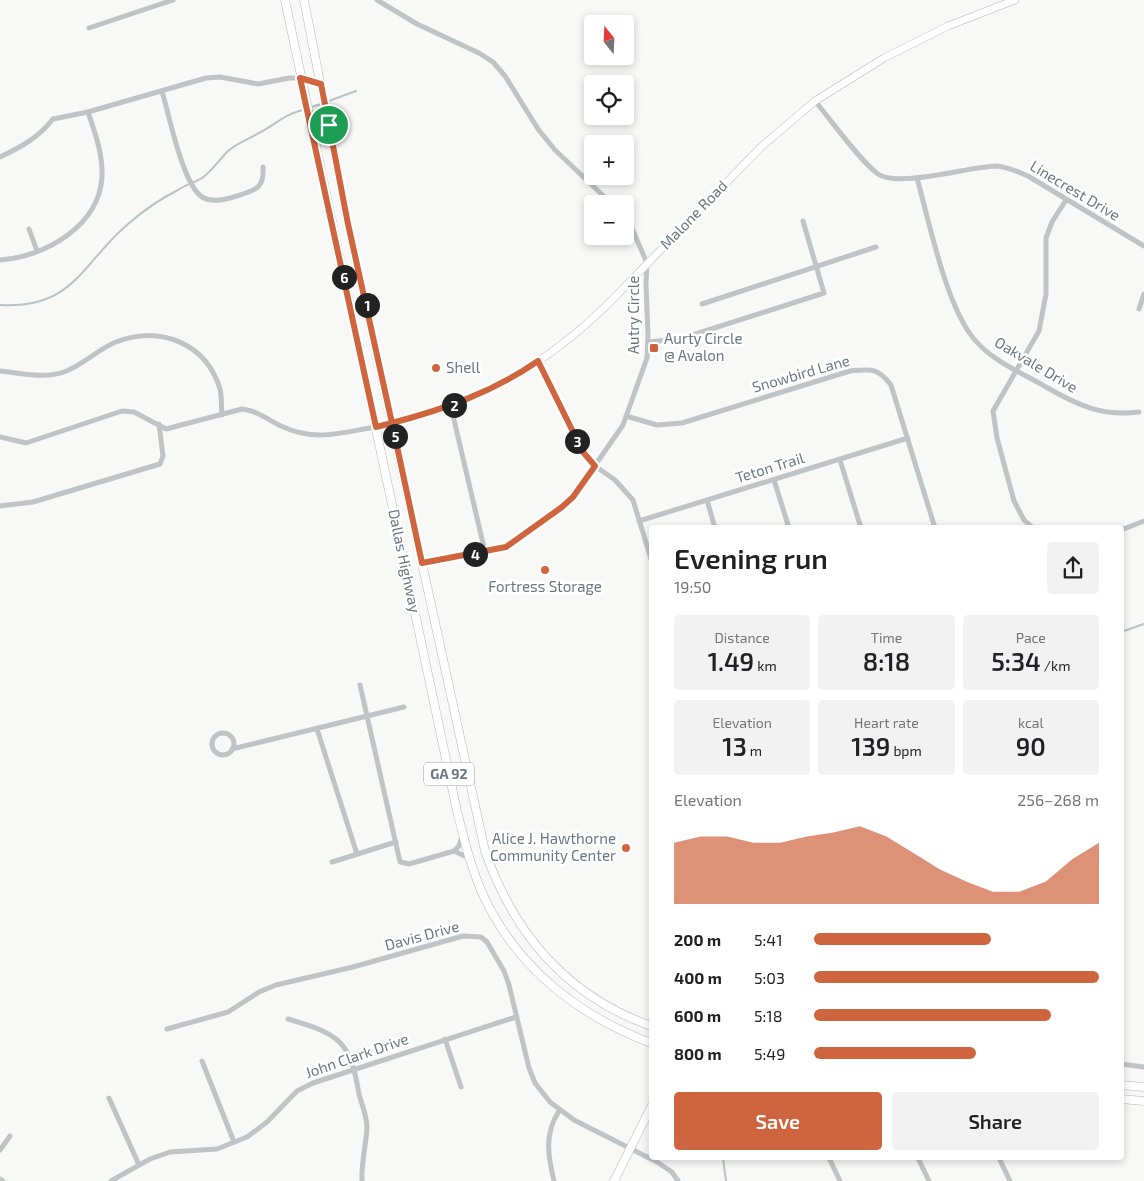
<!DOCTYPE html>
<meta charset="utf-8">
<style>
:root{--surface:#fff;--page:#f2f2f2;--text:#202124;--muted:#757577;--accent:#cf653f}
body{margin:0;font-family:"Exo 2",sans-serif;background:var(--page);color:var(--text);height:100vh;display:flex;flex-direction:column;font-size:19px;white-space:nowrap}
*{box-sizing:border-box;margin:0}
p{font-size:16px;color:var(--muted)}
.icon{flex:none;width:28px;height:28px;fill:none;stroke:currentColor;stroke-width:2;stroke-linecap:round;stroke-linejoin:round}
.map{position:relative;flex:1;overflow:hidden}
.details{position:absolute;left:649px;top:525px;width:475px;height:635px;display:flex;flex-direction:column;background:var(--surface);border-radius:5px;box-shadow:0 2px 8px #0003}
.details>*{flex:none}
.needle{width:32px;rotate:342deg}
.tools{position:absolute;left:584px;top:15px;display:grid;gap:10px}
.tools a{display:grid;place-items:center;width:50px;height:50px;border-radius:5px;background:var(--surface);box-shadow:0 2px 8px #0003;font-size:25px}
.pin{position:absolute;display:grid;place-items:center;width:42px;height:42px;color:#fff;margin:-21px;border:2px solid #fff;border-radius:50%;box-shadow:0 1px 5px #0007}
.km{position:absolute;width:25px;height:25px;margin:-12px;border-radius:50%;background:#222;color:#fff;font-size:14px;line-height:25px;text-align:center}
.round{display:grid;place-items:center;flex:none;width:52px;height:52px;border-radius:5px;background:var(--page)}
.overview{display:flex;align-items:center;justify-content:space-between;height:85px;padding:0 25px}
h1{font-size:28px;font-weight:600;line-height:38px}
.figures{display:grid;grid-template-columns:repeat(3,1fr);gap:8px;height:85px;padding:5px 25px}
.figures div{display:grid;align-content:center;border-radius:5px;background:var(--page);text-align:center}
.figures b{font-size:25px;font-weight:600}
.figures small{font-size:14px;font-weight:400}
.figures p{font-size:14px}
.chart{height:140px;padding:10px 25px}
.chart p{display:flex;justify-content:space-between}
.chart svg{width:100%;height:90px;margin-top:5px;fill:var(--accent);opacity:.7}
.action{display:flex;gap:10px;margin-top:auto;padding:10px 25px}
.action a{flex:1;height:58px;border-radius:5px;background:var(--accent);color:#fff;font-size:20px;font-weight:600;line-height:58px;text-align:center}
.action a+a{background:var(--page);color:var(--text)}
ul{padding:0 25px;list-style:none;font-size:16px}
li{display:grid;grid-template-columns:80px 60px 1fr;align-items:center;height:38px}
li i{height:12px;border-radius:6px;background:var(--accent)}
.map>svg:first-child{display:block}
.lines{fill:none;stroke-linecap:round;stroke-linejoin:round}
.stream{stroke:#b9c2c6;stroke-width:2}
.secondary-casing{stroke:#b3b7bb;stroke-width:8}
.primary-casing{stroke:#b4b8bb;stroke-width:9}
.street{stroke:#c0c4c7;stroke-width:5}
.secondary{stroke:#fff;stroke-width:7}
.primary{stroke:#fff;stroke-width:8}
.route-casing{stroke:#fff;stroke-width:10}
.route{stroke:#cf653f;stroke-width:6}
.poi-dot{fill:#cf653f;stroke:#fff;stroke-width:2}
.labels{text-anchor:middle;stroke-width:5;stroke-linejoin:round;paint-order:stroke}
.shield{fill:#fff;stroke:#97a0a8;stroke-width:1}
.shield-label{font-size:14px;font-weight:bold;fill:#6b7883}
.street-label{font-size:15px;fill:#6b7883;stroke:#fff}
.poi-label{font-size:15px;fill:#6b7883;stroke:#fff;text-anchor:start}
</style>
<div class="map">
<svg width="1144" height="1181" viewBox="0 0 1144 1181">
<rect width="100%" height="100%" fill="#f8f8f6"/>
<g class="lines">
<!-- stream -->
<g class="stream">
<path d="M326,102L356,91"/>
<path d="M311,107L321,104"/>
<path d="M0,305C74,309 81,264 128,224C143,211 160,199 178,190C185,185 194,183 202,178C212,171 219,160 228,151C237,143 247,140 257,134C279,123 281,115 307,109"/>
<path d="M1121,632L1144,624"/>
<path d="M723,1158L726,1181"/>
</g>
<!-- secondary casing -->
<g class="secondary-casing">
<path id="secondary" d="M375,427C471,405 539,372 609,303L761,147L815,101L884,58L948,26L1015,0"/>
</g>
<!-- primary casing -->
<g class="primary-casing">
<g id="primary">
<path d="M285,0L457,811C465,843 473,876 488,905C522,972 582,1017 651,1043"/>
<path d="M304,0L348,225L485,851C514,934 567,996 651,1026"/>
<path d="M1121,1085L1144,1087"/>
<path d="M1121,1099L1144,1101"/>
<path d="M614,1181L651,1107"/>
</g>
</g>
<!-- street -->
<g class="street">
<path d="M377,0L417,24L479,53L493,62L505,76L538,129L555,150L612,204"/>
<path d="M89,28L173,0"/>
<path d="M162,91C169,115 183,185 202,197C214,204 231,198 243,194C259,189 264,185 263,167"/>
<path d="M815,101C831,120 860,161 878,174C898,188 968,167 995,166C1007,166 1018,172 1028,176L1144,246"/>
<path d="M88,112L206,78L220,77L258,84L289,78H300L321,84"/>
<path d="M0,157C21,147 38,138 53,119L88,112C95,133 103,154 102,177C99,226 45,257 0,260"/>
<path d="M917,178C929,221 946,306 974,339C992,361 1022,373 1046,387C1077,405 1103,417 1139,412"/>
<path d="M29,229L37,251"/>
<path d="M702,304L876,247"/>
<path d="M1139,309L1144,294"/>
<path d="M648,342L680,339L824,293L803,221"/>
<path d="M538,361L583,452L595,466L615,480L633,500L651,559"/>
<path d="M0,371C20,373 44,379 64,372C83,365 98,349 116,342C160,325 206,343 220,389C222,397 221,407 222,415"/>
<path d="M451,407L485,552"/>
<path d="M626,416L657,425L682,423L850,371C871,369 877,367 891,385L935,528"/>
<path d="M0,437L26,443L122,411L134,412L166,429L242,409C258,411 267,419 281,426C315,442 340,433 375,427"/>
<path d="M840,460L861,528"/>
<path d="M774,480L789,528"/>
<path d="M707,500L715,528"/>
<path d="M0,506L33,502L160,464L163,456L159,424"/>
<path d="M639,521L908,438"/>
<path d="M1033,528L1024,520L1014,501L997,438L993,411L1039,331L1046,294V238L1052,222L1066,200"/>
<path d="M1121,530L1144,521"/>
<path d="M422,563L506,547L534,529L573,497L623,425L647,358L648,335L646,284L647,263L630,224L625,218"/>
<path d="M360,685L400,862L409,864L454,851L459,846L462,836"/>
<path d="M317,729L357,854"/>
<circle cx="223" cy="744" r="11"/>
<path d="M232,749L404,707"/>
<path d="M454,851L469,858"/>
<path d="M332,862L396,842"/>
<path d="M288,1019C339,1034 350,1040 359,1094C362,1106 367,1115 367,1128C366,1146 361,1163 362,1181"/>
<path d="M167,1029L228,1012L259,992L276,985L353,967L463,936L481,937L487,942L504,971L509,985L529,1068L535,1083L550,1102L574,1120L657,1162L672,1172L678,1181"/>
<path d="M445,1039L461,1087"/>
<path d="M202,1061L234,1142"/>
<path d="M1121,1064L1144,1067"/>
<path d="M109,1098L139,1165"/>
<path d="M0,1150L10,1136"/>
<path d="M829,1158L840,1181"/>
<path d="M918,1158L929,1181"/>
<path d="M999,1158L1010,1181"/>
<path d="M0,1179L3,1181"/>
<path d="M111,1181L150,1159L170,1152L217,1149L247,1137L267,1122L297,1091L313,1083L516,1017"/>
<path d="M554,1181C548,1156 544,1134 559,1111"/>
</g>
<!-- secondary -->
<use href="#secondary" class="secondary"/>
<!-- primary -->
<use href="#primary" class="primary"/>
</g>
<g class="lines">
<!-- route casing -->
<g class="route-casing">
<path id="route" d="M329,125L348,224L392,423C445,409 493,392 538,361L583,452L595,466L573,497L562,507L506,547L422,563L392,423L376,427L300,78L321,84L329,125"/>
</g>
<!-- route -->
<use href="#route" class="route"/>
</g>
<!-- markers -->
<g class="poi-dot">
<rect x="649" y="343" width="10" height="10" rx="2.5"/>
<circle cx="436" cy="368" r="5"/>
<circle cx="545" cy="570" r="5"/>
<circle cx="626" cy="848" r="5"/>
</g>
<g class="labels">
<!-- shield labels -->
<rect class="shield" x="424" y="762.5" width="50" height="23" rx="4"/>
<g class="shield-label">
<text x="449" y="779">GA 92</text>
</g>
<!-- street labels -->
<g class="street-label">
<text transform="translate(1075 191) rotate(31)" y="5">Linecrest Drive</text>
<text transform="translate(694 215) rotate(-46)" y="5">Malone Road</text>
<text transform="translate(634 315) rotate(-90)" y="5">Autry Circle</text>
<text transform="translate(1036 365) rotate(31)" y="5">Oakvale Drive</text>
<text transform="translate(801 374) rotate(-16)" y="5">Snowbird Lane</text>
<text transform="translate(770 468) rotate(-17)" y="5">Teton Trail</text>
<text transform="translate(404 561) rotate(78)" y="5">Dallas Highway</text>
<text transform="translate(422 936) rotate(-15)" y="5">Davis Drive</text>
<text transform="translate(357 1056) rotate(-19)" y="5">John Clark Drive</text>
</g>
<!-- poi labels -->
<g class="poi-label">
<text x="664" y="344">Aurty Circle<tspan x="664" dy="17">@ Avalon</tspan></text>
<text x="446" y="373">Shell</text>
<text x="545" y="592" text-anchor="middle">Fortress Storage</text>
<text x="616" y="844" text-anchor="end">Alice J. Hawthorne<tspan x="616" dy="17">Community Center</tspan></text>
</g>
</g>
</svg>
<div class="tools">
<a><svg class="needle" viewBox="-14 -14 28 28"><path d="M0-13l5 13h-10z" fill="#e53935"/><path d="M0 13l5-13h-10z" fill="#757577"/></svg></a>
<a><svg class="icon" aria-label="locate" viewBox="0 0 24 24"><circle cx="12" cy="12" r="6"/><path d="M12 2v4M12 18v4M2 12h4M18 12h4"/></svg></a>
<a>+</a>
<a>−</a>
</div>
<div class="pin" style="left:329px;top:125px;background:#1e9e55"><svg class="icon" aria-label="arrive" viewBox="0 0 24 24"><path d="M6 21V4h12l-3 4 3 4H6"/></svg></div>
<b class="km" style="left:367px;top:305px">1</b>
<b class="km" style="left:454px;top:405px">2</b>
<b class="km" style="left:577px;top:441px">3</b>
<b class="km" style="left:475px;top:554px">4</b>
<b class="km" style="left:395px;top:436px">5</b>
<b class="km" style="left:344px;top:277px">6</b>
<section class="details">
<div class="overview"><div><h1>Evening run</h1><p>19:50</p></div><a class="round"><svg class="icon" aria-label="share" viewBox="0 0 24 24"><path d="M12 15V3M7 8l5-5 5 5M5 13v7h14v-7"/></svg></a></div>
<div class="figures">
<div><p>Distance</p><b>1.49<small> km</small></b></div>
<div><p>Time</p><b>8:18</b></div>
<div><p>Pace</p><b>5:34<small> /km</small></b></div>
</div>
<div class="figures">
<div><p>Elevation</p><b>13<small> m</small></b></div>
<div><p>Heart rate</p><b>139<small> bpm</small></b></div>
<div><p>kcal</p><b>90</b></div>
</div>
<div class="chart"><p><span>Elevation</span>256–268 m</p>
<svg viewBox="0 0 160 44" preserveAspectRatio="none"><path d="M0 44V14L10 11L20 11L30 14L40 14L50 11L60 9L70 6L80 11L90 19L100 27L110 33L120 38L130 38L140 33L150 22L160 14V44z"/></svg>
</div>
<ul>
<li><b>200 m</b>5:41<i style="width:62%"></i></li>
<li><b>400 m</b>5:03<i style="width:100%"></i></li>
<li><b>600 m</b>5:18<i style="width:83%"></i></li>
<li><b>800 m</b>5:49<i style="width:57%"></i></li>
</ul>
<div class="action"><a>Save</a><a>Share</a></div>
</section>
</div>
